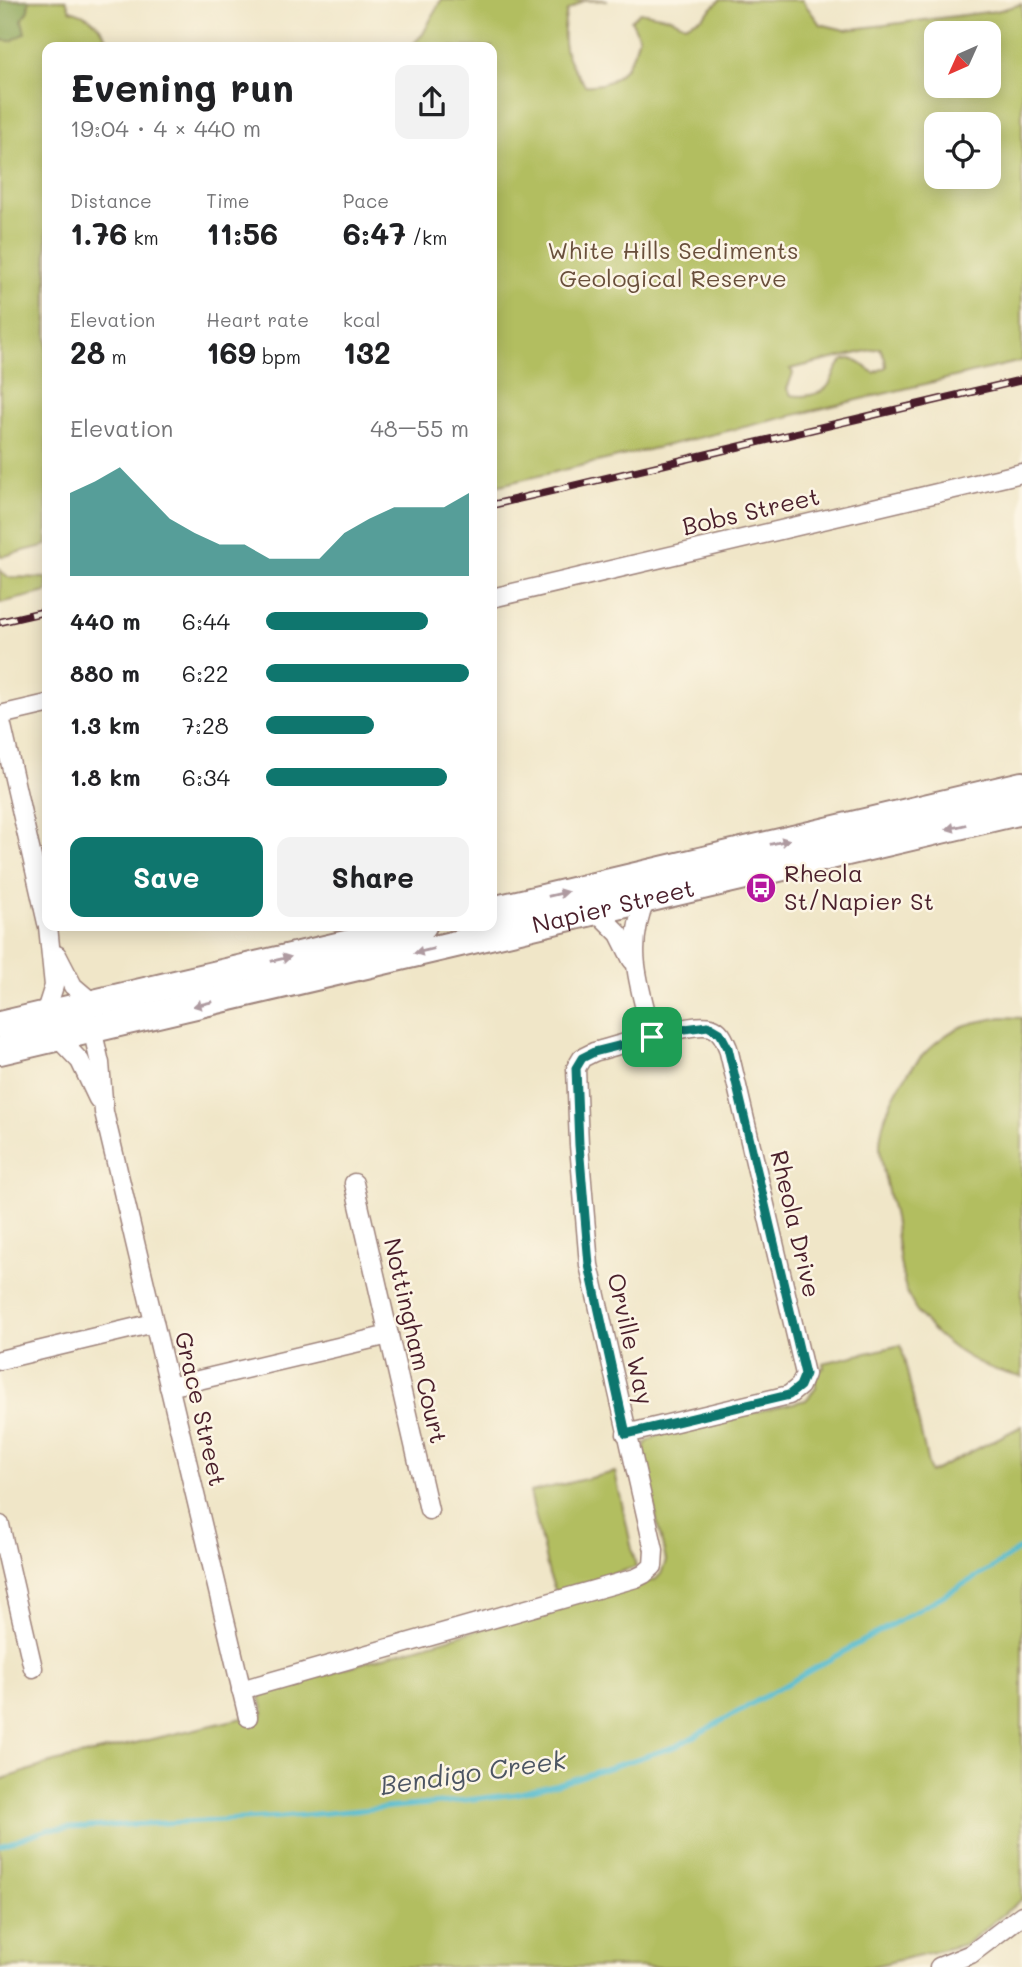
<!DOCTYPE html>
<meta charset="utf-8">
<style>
:root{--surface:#fff;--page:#f2f2f2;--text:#202124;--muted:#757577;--accent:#0f766e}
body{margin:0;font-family:Mali,sans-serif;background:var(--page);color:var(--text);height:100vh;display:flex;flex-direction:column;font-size:26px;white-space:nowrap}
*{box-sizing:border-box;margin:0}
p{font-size:23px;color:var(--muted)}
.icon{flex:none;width:38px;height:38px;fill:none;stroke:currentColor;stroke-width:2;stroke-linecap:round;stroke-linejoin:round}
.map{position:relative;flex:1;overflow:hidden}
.drawer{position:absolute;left:42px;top:42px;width:455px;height:889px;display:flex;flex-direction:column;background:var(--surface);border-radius:14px;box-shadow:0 4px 18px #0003}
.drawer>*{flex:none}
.needle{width:46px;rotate:225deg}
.tools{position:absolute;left:924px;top:21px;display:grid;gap:14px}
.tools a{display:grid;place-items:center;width:77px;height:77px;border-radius:14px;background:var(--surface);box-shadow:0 4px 18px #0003;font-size:35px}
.pin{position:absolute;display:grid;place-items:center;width:60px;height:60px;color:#fff;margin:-30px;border-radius:14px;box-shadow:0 4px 10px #0006}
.round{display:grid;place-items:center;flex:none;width:74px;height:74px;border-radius:14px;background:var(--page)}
.summary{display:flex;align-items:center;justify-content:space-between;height:119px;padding:0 28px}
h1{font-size:38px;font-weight:700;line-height:52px}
.figures{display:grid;grid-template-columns:repeat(3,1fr);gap:10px;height:119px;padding:7px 28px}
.figures div{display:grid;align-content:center}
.figures b{font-size:30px;font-weight:700}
.figures small{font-size:19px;font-weight:400}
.figures p{font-size:19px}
.chart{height:196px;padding:14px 28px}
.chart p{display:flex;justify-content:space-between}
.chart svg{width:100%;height:126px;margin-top:7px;fill:var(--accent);opacity:.7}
.cta{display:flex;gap:14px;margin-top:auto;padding:14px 28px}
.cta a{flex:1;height:80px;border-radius:14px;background:var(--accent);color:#fff;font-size:28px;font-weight:700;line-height:80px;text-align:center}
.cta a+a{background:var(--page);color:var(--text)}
ul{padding:0 28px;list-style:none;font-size:23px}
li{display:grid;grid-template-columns:112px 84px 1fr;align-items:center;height:52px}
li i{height:18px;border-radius:9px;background:var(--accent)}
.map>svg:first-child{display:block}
.green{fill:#b2be60;stroke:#7e6e46;stroke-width:2;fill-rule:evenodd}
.forest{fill:#8da556;stroke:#6c6240;stroke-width:2}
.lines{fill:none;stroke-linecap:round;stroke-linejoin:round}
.stream{stroke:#4fb9cc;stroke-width:5}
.minor-casing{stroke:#9d827a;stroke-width:21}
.highway-casing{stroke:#9d827a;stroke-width:30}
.minor{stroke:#fff;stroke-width:18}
.highway{stroke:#fff;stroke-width:26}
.rail-casing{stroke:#4a1f2b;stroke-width:8}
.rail{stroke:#fcf5e5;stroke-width:5;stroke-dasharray:16;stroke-linecap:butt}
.oneway{fill:#ae9aa0}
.route-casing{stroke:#fff;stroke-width:14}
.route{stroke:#0f766e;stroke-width:9}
.labels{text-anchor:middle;stroke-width:5;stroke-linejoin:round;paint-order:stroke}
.park-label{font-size:24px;fill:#694f3b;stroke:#fcf5e5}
.street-label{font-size:24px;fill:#4a1f2b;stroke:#fcf5e5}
.poi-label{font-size:24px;fill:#4a1f2b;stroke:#fcf5e5;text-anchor:start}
.water-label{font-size:26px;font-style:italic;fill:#4c5563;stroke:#fcf5e5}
</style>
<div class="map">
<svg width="1022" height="1967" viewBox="0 0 1022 1967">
<rect width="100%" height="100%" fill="#fcf5e5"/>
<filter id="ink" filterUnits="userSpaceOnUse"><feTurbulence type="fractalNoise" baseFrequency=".0143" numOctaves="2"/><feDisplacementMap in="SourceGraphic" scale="14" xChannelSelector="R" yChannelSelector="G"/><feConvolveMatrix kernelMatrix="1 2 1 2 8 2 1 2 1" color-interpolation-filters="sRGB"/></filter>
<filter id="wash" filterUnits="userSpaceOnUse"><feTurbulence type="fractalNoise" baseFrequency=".00686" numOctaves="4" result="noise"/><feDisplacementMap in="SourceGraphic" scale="28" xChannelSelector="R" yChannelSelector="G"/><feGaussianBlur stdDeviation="1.57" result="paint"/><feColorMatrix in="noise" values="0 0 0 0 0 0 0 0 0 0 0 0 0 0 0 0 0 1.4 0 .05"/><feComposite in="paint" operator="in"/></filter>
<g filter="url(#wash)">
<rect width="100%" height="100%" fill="#f0e6c8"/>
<!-- green -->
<g class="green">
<path d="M29,0H66L70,10C94,16 101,27 112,47H47V545L0,557V40L11,41L24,33L21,20L28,10Z"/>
<path d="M441,0H608L583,1L567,11C559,44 565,59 585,85C617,88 632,65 639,36L631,20L640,12L671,18L685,25L703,17L720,0H802L820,24L845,30L996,11L1022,4V361L492,487V47H410L423,34ZM989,33V86H936V33ZM936,124H989V177H936ZM880,348L885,359L886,367L874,373C868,369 861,363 854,360C838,354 835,377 828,386C820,396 802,397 791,395L787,389L793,373L790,369Z"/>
<path d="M0,570L7,577L47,578V592L0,603Z"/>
<path d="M1002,1017L1022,1018V1377C977,1369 924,1336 907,1292C899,1270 898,1242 894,1218C890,1197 880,1165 880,1145C881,1101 924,1039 966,1025C977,1021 990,1020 1002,1017Z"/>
<path d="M901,1345L930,1473L1022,1426V1899L966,1944L870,1967H0V1780L54,1762L264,1713L260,1697L268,1690L656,1579L661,1574L666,1561L642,1456L646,1443L658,1435L806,1400L816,1388L814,1370L824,1368L823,1363Z"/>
<path d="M615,1472L636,1567L556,1592L549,1575L530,1492Z"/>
</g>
<!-- forest -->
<path class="forest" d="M0,0H29L28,10L22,20L25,33L11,41L0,40Z"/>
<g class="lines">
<!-- stream -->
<path class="stream" d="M0,1846L49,1829L281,1817L440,1803L516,1794L558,1784L677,1746L994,1567L1022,1547"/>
</g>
</g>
<g filter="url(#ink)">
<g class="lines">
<!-- minor casing -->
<g class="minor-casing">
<g id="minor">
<path d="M492,598L1022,473"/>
<path d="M0,715L47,704"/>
<path d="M0,717L47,923"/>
<path d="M646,899C624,951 640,985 652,1036"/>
<path d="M596,911L619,934L632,960"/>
<path d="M57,955L73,986L93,1003"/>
<path d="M45,1014L54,986L48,926"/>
<path d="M92,1029L100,1063L104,1112L248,1717"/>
<path d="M57,1037L80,1061L98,1099"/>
<path d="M354,1183L429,1510"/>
<path d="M0,1360L154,1323"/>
<path d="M169,1387L389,1335"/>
<path d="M0,1525L33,1668"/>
<path d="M241,1690L636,1578L644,1574L653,1566L654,1550L589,1265L579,1145L576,1068L582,1058L594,1052C617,1046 692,1021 711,1027C721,1030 724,1039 728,1048L805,1374L800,1386L789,1395L626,1434"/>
<path d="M939,1967L971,1954L1022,1915"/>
</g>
</g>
<!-- highway casing -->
<g class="highway-casing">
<g id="highway">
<path d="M492,910L1022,785"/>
<path d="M0,1025L423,926"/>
<path id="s1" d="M0,1051L1022,811"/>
</g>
</g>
<!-- minor -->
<use href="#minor" class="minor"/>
<!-- highway -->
<use href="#highway" class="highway"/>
<!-- rail casing -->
<g class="rail-casing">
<g id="rail">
<path d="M492,505L1022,380"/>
<path d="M0,622L47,611"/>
</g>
</g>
<!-- rail -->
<use href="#rail" class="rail"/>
</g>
<!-- one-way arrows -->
<defs><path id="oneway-solid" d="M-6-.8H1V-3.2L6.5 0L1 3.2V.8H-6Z" transform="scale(1.75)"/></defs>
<g class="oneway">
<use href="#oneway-solid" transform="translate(956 827) rotate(167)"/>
<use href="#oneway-solid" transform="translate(780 842) rotate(-13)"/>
<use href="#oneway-solid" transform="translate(558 894) rotate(-13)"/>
<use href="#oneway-solid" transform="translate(424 951) rotate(167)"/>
<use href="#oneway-solid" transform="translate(281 959) rotate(-13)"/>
<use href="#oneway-solid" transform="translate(203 1004) rotate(167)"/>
</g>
</g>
<g class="lines" filter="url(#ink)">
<!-- route casing -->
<g class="route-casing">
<path id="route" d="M708,1026L720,1033L728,1048L805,1374L800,1386L789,1395L626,1434L589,1265L579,1145L576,1068L582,1058L594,1052L685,1029Z"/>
</g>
<!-- route -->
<use href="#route" class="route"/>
</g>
<!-- icons -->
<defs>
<g id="bus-disc" transform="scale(1.575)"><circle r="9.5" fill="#b5179e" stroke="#fcf5e5"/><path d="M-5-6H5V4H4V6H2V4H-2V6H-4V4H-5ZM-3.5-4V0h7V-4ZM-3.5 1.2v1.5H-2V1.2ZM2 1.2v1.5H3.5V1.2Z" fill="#fff"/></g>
</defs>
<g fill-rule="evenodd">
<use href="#bus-disc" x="761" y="888"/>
</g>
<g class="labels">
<!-- park labels -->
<g class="park-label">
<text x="673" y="259">White Hills Sediments<tspan x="673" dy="28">Geological Reserve</tspan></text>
</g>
<!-- street labels -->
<g class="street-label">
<text transform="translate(751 512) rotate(-13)" y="8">Bobs Street</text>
<text dy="8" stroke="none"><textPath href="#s1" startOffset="630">Napier Street</textPath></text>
<text transform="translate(795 1224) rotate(77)" y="8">Rheola Drive</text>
<text transform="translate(630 1339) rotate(77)" y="8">Orville Way</text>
<text transform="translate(415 1341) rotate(77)" y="8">Nottingham Court</text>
<text transform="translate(200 1409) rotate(77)" y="8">Grace Street</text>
</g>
<!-- poi labels -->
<g class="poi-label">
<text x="784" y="882">Rheola<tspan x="784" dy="28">St/Napier St</tspan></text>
</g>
<!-- water labels -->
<g class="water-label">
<text transform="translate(473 1773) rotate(-8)" y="9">Bendigo Creek</text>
</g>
</g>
</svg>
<div class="tools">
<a><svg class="needle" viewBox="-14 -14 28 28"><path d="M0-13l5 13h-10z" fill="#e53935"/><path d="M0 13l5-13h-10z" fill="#757577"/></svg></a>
<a><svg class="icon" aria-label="locate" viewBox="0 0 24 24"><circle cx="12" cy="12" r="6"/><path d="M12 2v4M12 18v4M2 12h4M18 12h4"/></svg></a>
</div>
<div class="pin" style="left:652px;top:1037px;background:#1e9e55"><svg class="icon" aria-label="arrive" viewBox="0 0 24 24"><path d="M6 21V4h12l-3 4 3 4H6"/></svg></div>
<section class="drawer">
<div class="summary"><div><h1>Evening run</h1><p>19:04 · 4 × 440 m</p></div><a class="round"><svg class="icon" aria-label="share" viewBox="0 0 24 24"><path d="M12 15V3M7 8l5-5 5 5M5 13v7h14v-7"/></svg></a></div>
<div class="figures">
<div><p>Distance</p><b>1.76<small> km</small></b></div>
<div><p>Time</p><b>11:56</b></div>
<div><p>Pace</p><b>6:47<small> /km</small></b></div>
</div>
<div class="figures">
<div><p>Elevation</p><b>28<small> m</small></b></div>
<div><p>Heart rate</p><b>169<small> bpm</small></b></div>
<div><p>kcal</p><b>132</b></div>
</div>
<div class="chart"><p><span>Elevation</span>48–55 m</p>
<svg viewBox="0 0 160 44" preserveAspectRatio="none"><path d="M0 44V15L10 11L20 6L30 15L40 24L50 29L60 33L70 33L80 38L90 38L100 38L110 29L120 24L130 20L140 20L150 20L160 15V44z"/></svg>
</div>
<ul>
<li><b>440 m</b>6:44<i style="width:80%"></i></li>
<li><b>880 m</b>6:22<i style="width:100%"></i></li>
<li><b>1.3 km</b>7:28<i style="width:53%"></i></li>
<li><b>1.8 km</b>6:34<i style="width:89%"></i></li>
</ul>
<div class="cta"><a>Save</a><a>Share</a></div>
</section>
</div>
